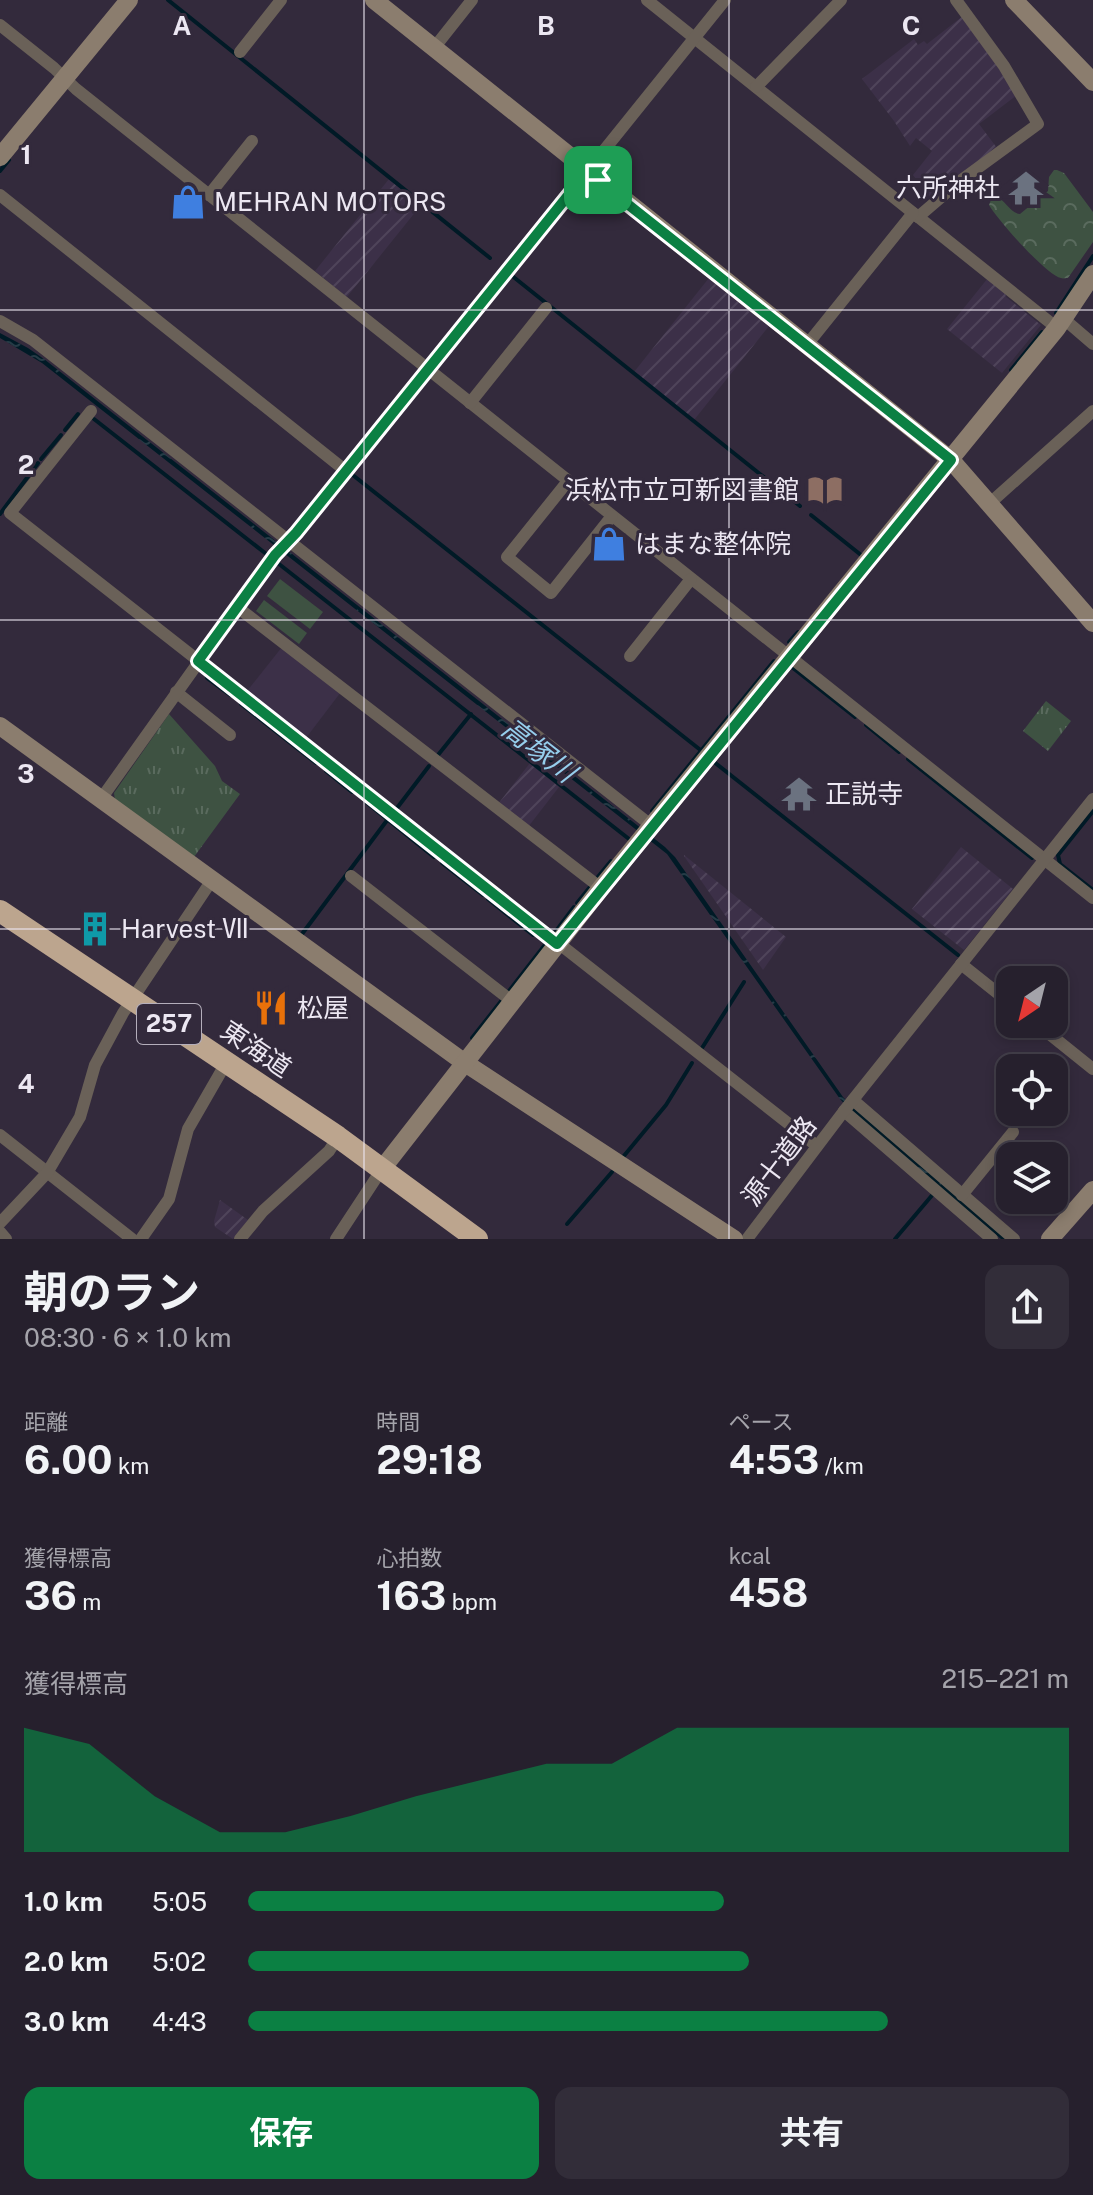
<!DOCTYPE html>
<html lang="ja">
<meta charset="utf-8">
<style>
:root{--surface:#26202d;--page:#322d39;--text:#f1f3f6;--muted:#a4a3aa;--line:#423e49;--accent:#0b8043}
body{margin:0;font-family:"Public Sans","Noto Sans JP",sans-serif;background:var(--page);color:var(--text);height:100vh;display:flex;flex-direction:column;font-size:30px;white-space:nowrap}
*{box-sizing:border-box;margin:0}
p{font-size:26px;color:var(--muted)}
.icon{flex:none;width:44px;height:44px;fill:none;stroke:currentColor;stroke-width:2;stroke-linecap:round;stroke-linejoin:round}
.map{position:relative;height:1239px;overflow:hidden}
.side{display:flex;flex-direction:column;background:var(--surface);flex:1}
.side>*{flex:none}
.needle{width:52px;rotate:215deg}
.fabs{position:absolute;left:996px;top:966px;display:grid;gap:16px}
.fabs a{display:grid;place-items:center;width:72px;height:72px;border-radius:16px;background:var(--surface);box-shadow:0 4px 12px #0003,0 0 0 2px var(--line);font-size:40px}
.pin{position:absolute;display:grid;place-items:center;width:68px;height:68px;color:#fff;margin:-34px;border-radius:16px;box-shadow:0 4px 12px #0006}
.round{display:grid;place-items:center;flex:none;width:84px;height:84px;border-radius:16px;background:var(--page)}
.headline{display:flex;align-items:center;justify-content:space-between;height:136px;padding:0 24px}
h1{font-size:44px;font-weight:700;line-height:60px}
.stats{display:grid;grid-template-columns:repeat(3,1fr);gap:12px;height:136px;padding:8px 24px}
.stats div{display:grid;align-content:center}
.stats b{font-size:40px;font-weight:700}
.stats small{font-size:22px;font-weight:400}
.stats p{font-size:22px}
.chart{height:224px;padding:16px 24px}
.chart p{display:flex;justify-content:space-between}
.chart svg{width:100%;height:144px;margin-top:8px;fill:var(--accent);opacity:.7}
.action{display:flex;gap:16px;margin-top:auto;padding:16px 24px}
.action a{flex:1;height:92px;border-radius:16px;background:var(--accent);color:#fff;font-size:32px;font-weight:700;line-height:92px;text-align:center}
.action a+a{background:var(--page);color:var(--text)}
ul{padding:0 24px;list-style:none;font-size:26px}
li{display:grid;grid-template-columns:128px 96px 1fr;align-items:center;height:60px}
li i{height:20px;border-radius:10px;background:var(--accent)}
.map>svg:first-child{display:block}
.built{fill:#3c3048}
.industrial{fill:url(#industrial-furrows)}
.green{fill:#3e5242}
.forest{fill:url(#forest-crowns)}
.park{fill:url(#park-tufts)}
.water{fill:url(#water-ripples)}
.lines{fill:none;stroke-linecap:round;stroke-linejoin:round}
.stream{stroke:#001a26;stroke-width:4}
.street{stroke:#6a6158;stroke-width:12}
.secondary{stroke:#8b7d6e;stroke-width:18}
.highway{stroke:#bca58e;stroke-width:22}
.route-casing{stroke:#fff;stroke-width:16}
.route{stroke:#0b8043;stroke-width:10}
.grid{fill:none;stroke:#ece7f2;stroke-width:2;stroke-opacity:0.55}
.labels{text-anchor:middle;stroke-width:6;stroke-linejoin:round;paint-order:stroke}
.shield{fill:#332a3c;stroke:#b4aebb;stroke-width:2}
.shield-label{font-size:24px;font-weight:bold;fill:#ece7f2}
.poi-label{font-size:26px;fill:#ece7f2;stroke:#332a3c;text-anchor:start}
.street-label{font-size:26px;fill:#ece7f2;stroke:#332a3c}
.water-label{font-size:28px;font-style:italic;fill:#96ceec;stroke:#332a3c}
.grid-label{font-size:26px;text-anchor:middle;font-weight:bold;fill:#ece7f2;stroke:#332a3c;stroke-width:6;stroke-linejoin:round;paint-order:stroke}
</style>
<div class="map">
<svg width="1093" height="1239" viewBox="0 0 1093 1239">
<defs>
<pattern id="industrial-furrows" width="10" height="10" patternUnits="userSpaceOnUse" patternTransform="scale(2)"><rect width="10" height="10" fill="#3c3048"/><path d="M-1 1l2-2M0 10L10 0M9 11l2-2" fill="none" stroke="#4f445a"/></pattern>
<pattern id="forest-crowns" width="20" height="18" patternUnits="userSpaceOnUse" patternTransform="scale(2)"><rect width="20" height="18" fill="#3e5242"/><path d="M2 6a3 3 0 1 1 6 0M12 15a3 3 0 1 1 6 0" fill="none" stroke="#5a6b5e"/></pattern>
<pattern id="park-tufts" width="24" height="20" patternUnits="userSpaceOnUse" patternTransform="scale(2)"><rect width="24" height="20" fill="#3e5242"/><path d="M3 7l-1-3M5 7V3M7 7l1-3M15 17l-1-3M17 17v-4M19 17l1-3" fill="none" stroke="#5a6b5e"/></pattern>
<pattern id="water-ripples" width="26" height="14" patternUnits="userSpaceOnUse" patternTransform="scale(2)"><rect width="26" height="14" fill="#001a26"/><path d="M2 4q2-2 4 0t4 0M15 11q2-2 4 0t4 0" fill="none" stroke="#253b46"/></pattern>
</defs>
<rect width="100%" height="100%" fill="#332a3c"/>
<!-- built -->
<path class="built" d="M282,647L341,692L306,738L247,691Z"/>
<!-- industrial -->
<g class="industrial">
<path d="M963,16L1017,95L979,124L997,148L931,199L913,175L932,151L916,138L910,146L894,121L862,79L914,39L918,45L924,41L927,44Z"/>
<path d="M389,179L421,205L347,297L315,271Z"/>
<path d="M709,278L769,326L694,420L634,372Z"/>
<path d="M988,278L1005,292L1006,297L1041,325L1002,373L947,329Z"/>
<path d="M530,763L559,787L528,827L498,804Z"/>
<path d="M961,847L1013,889L964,950L912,909Z"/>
<path d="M684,855L786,937L763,970L684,856Z"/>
<path d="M220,1200L248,1220L233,1239L215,1227L214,1221Z"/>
</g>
<!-- green -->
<g class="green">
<path d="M280,579L323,612L310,629L267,596Z"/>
<path d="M264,600L307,633L299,644L256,611Z"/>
</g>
<!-- forest -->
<path class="forest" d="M1054,170H1057L1064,173L1093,212V242L1068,278C1065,278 1063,279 1061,278C1046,275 997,219 989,205L991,200L995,197C1006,199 1009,213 1020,214L1048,191L1049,177Z"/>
<!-- park -->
<g class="park">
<path d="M1046,701L1071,721L1048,751L1023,731Z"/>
<path d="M169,714L215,766L222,781L240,794L194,857L115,800L114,793Z"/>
</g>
<!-- water -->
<path class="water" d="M0,333L28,348L44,359L665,847L675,857L843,1097L857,1111L1008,1239H1001L854,1114L840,1099L667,854L42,363L0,338Z"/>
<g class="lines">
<!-- stream -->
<g class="stream">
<path d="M168,0L490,258"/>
<path d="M0,171L9,160"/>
<path d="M511,275L800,506"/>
<path d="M1056,313L1093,256"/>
<path d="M1011,370L1042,332"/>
<path d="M94,419L265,553"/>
<path d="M65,430L78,414"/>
<path d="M41,459L61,435"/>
<path d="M354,476L703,752"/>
<path d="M0,514L38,463"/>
<path d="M811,515L861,555"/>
<path d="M279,564L629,839"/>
<path d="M789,642L798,632"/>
<path d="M793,668L855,717"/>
<path d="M207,678L230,695"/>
<path d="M241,704L316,763"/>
<path d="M866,725L899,752"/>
<path d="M438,755L471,714"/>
<path d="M908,759L1032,858"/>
<path d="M714,762L958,955"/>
<path d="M326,771L352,792"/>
<path d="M367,803L434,857"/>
<path d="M397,808L429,766"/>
<path d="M652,811L774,661"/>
<path d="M1093,811L1058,855L1060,864L1093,890"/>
<path d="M442,863L483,895"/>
<path d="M597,878L611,861"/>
<path d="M488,899L533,935"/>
<path d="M577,903L590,887"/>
<path d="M556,931L574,907"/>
<path d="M302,934L388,819"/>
<path d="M509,991L544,946"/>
<path d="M472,1038L502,1000"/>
<path d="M702,1048L744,982"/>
<path d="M623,1157L666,1105L692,1063"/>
<path d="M567,1224L612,1172"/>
<path d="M895,1239L934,1193"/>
</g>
<!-- street -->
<g class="street">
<path d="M647,0L1057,328"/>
<path d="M0,25L54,68L76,89L1093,898"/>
<path d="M434,48L472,0"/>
<path d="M240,52L281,0"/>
<path d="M756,87L841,0"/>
<path d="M0,195L346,471"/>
<path d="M209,195L252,141"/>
<path d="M918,217L960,181L1038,124L1004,66L956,0"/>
<path d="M1064,319L1093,344"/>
<path d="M0,321L33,340L652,826"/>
<path d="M806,346L913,213"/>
<path d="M470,403L546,308"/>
<path d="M91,411L10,513L817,1146"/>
<path d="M568,481L507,557L551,593L612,516"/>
<path d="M989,504L1093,411"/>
<path d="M237,607L601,888"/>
<path d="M630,656L691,579"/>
<path d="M176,692L230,735"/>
<path d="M101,799L275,555L296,533L725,0"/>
<path d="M351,876L513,1002"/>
<path d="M961,964L1010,1003"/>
<path d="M1037,1024L1093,1069"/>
<path d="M853,1100L1014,1239"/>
<path d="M844,1111L992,1239"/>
<path d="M0,1135L132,1239"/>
<path d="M962,1195L1013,1132"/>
<path d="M0,1223L47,1173L80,1117L95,1065L123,1013L212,880"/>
<path d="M0,1232L6,1239"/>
<path d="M141,1239L169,1199L188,1129L226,1063"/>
<path d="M240,1239L263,1211L329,1151L338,1137"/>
<path d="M336,1239L382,1169"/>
<path d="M747,1239L844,1111L1093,799"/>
</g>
<!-- secondary -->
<g class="secondary">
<path d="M374,0L951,460L1093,623"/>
<path d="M1014,0L1093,82"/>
<path d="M0,157L129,0"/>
<path d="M0,726L465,1063L734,1239"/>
<path d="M382,1169L601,888L1057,328L1093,274"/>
<path d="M1050,1239L1093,1190"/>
</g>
<!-- highway -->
<path class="highway" d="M0,911L338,1137L477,1239"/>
</g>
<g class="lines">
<!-- route casing -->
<g class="route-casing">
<path id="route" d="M587,172L951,460L557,944L198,661L275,555L296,533Z"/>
</g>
<!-- route -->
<use href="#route" class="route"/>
</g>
<!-- grid -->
<path class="grid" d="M364,0V1239M729,0V1239M0,310H1093M0,620H1093M0,929H1093"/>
<!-- icons -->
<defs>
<g id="temple-bare" transform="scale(2.76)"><path d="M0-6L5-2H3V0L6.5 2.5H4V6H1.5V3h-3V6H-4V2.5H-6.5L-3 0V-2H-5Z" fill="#6b7280" stroke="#332a3c" stroke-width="2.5" paint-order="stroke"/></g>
<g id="shop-bare" transform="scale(2.76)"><path d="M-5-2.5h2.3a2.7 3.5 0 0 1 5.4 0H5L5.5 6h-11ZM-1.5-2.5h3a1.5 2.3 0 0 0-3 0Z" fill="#3f7fe0" stroke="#332a3c" stroke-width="2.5" paint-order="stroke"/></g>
<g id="library-bare" transform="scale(2.76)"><path d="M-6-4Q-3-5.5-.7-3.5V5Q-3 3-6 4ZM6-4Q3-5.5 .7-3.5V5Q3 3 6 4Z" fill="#8d6e63" stroke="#332a3c" stroke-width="2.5" paint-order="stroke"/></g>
<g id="building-bare" transform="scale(2.76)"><path d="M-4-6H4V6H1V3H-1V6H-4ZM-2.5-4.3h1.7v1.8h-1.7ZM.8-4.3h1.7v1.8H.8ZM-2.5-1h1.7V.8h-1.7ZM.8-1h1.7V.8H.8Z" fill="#0f9aa8" stroke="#332a3c" stroke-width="2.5" paint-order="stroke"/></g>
<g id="restaurant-bare" transform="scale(2.76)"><path d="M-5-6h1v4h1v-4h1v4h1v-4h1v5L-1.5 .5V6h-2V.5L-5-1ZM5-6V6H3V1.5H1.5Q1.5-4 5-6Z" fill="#e8710a" stroke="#332a3c" stroke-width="2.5" paint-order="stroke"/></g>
</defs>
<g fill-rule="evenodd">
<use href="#temple-bare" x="1026" y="188"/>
<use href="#shop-bare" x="188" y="202"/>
<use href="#library-bare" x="825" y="490"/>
<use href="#shop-bare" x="609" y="544"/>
<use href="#temple-bare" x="799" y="794"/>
<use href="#building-bare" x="95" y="929"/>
<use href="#restaurant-bare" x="271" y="1008"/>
</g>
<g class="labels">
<!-- shield labels -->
<rect class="shield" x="137" y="1004" width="64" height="40" rx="6"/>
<g class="shield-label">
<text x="169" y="1032">257</text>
</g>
<!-- poi labels -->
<g class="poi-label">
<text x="1000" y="197" text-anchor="end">六所神社</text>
<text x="214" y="211">MEHRAN MOTORS</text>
<text x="799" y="499" text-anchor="end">浜松市立可新図書館</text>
<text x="635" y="553">はまな整体院</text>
<text x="825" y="803">正説寺</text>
<text x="121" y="938">Harvest Ⅶ</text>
<text x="297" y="1017">松屋</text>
</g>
<!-- street labels -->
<g class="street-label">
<text transform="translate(256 1049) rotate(34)" y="9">東海道</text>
<text transform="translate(779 1161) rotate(-53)" y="9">源十道路</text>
</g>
<!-- water labels -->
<g class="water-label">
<text transform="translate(539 750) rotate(38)" y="10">高塚川</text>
</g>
</g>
<g class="grid-label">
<text x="182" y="35">A</text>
<text x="546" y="35">B</text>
<text x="911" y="35">C</text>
<text x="26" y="164">1</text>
<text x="26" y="474">2</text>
<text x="26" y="783">3</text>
<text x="26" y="1093">4</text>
</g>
</svg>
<div class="fabs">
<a><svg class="needle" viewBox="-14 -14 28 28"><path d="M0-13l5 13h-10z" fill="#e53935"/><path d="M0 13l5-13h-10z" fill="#a4a3aa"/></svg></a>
<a><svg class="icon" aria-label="locate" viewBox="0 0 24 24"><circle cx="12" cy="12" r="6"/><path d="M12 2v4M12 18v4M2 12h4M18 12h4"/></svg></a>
<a><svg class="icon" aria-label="layers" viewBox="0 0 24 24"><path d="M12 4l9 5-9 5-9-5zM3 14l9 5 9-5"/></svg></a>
</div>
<div class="pin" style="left:598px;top:180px;background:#1e9e55"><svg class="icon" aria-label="arrive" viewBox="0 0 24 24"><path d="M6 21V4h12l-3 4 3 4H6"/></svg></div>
</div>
<section class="side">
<div class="headline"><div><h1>朝のラン</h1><p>08:30 · 6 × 1.0 km</p></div><a class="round"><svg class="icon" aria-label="share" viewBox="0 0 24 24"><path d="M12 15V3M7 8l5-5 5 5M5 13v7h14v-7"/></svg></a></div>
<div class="stats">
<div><p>距離</p><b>6.00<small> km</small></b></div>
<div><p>時間</p><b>29:18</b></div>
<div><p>ペース</p><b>4:53<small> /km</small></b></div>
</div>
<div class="stats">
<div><p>獲得標高</p><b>36<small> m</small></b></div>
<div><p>心拍数</p><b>163<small> bpm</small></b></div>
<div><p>kcal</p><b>458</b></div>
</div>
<div class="chart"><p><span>獲得標高</span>215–221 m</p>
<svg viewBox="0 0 160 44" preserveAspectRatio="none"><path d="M0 44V6L10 11L20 27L30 38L40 38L50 33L60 27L70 22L80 17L90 17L100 6L110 6L120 6L130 6L140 6L150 6L160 6V44z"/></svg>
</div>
<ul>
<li><b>1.0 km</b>5:05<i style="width:58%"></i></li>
<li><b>2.0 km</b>5:02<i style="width:61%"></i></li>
<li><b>3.0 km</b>4:43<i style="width:78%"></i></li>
</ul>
<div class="action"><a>保存</a><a>共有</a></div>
</section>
